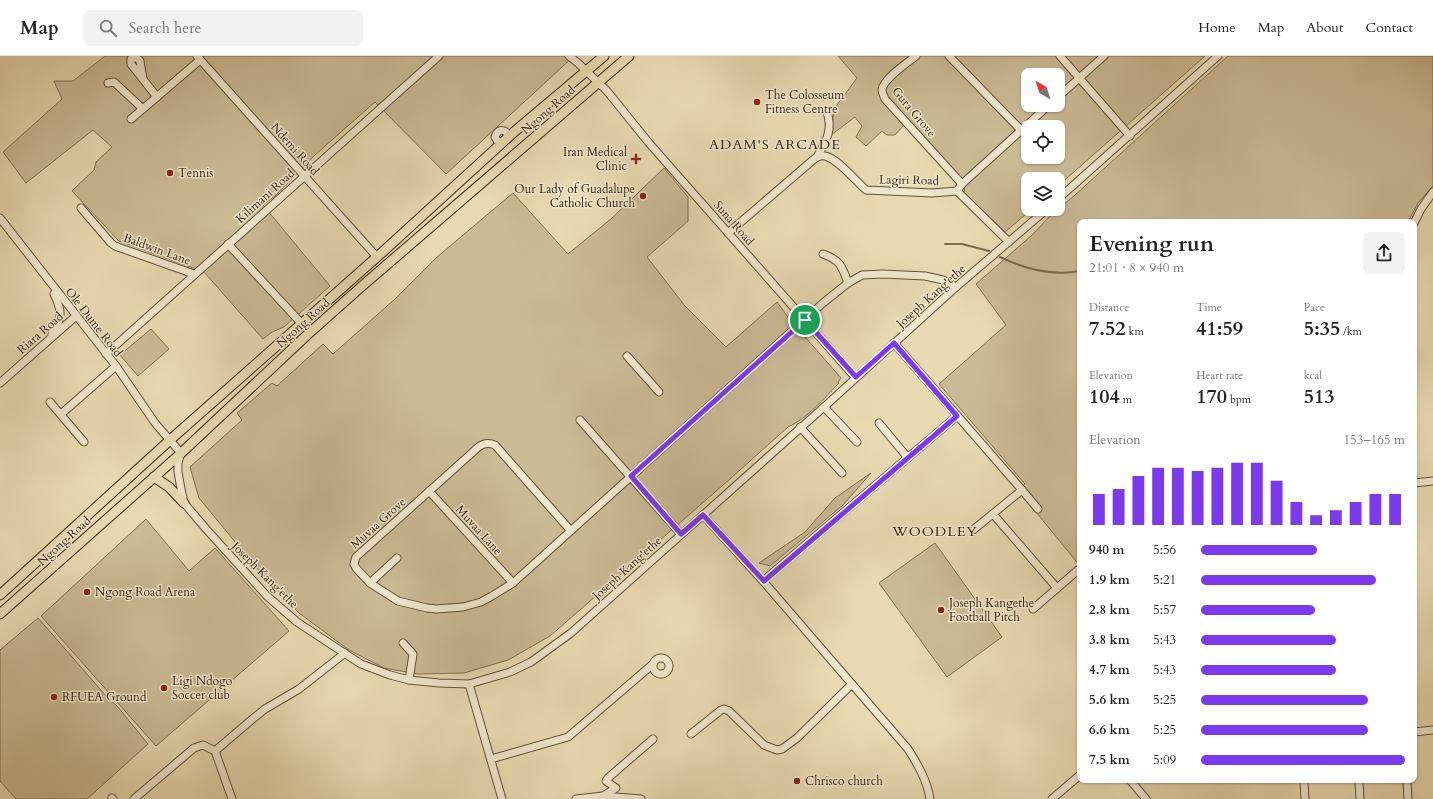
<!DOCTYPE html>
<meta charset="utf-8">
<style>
:root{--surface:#fff;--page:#f2f2f2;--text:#222;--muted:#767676;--line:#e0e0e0;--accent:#7c3aed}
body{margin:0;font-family:Cardo,serif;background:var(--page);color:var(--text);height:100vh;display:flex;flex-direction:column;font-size:15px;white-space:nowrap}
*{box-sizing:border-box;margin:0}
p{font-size:13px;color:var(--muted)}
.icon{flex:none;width:22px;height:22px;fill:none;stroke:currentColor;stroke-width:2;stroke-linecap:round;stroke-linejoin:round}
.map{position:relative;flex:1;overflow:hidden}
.details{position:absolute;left:1077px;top:163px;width:340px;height:564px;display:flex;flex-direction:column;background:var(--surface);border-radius:8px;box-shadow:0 1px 3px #0004}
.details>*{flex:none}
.needle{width:26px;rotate:321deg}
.tools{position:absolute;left:1021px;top:12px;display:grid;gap:8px}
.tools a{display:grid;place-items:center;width:44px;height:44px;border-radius:8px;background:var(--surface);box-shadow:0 1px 3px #0004;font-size:20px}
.pin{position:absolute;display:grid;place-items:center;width:34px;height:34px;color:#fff;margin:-17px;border:2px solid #fff;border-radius:50%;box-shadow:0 1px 4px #0007}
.round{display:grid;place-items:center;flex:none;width:42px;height:42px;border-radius:8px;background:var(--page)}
.overview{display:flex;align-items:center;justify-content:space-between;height:68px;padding:0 12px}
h1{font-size:22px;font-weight:700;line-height:30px}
.figures{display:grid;grid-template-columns:repeat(3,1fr);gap:6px;height:68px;padding:4px 12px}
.figures div{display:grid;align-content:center}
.figures b{font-size:20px;font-weight:700}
.figures small{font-size:11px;font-weight:400}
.figures p{font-size:11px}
.chart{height:112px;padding:8px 12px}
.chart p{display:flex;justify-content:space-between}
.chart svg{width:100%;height:72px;margin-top:4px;stroke:var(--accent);stroke-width:6}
ul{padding:0 12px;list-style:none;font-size:13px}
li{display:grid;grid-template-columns:64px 48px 1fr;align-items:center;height:30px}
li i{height:10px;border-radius:5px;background:var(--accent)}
header{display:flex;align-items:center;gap:24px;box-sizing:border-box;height:56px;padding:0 20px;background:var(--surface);border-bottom:1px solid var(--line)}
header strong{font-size:19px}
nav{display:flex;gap:22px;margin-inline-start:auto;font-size:14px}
.search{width:280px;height:36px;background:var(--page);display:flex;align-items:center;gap:10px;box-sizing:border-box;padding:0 14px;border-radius:8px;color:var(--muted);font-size:15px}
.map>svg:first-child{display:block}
.green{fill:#caba96;stroke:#806e50;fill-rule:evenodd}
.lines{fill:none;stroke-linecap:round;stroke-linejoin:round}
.stream{stroke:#7c6b4d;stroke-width:2}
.minor-casing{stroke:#625035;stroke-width:9}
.major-casing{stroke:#35230b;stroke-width:11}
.minor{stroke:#f0e6cd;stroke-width:7}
.major{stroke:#e8d9b2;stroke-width:9}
.route-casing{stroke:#fff;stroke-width:8}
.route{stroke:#7c3aed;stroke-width:5}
.poi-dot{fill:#8f2418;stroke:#f0e6cd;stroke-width:1.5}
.labels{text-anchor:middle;stroke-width:3;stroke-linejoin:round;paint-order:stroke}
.poi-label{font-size:12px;fill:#35230b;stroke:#f0e6cd;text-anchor:start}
.street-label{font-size:12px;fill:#35230b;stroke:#f0e6cd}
.quarter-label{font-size:14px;letter-spacing:1px;fill:#35230b;stroke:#f0e6cd}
</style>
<header>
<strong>Map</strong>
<div class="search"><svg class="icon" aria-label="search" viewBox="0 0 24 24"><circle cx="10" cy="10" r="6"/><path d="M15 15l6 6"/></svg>Search here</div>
<nav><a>Home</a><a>Map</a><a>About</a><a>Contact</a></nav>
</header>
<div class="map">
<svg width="1433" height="743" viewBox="0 0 1433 743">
<rect width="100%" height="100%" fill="#e8d9b2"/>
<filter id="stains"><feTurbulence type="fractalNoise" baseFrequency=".005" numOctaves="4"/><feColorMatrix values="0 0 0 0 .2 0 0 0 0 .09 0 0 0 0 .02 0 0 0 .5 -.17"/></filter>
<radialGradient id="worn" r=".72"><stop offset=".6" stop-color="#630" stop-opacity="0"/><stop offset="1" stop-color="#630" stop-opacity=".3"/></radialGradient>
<!-- green -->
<g class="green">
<path d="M105,0H574L446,118L375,46L315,99L275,140L263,149L330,230L284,271L272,276L263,283L204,216L119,185L72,135L94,114L96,106L112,91L93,74L26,127L3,96L62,43L54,25H73Z"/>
<path d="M838,0H1205L1058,130V123H1028V153H1032L1005,176L964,137L965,130L904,69L895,79H887L882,75L866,90L856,81L862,70L855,61L831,79L834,53L857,22ZM1028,19H1058V49H1028ZM1028,71H1058V101H1028Z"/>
<path d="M1228,0H1433V130L1418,147L1408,166H1080V510L1018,434L1025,428L939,328L1006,269L976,228L1031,180L1051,159L1075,139Z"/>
<path d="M664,112L688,141V165L647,201L685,250L726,291L777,246L791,265L841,322L838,326L839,327C824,342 808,362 788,371L730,423L550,580L508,604L464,617L418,618L384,612L349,594L299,557L264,521L199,442L190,411L242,364L237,357L272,327L277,330L323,288L333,298L395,243L437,201L513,137L568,198L612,162Z"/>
<path d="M151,273L169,293L138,320L120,299Z"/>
<path d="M871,417L843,449L770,510L759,507L805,476L835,442Z"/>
<path d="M146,463L189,515L215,492L289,575L156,690L41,560Z"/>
<path d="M935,487L1002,581L947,621L879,527Z"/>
<path d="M38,562L107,641L117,650L148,688L87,743H16L0,725V594Z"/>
</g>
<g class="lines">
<!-- stream -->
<g class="stream">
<path d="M945,188H962L989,195"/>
<path d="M1000,201C1025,213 1053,220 1080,215"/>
</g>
<!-- minor casing -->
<g class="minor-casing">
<g id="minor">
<path d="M197,0L377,201"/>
<path d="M569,0L578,7L607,35L649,87L855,321"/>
<path d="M916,0C907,7 883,23 882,34C882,37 884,40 885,43L962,128"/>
<path d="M949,0L1021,74"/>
<path d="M1060,0L1130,80"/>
<path d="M143,23L140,5L136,1L131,3V8L157,41"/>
<path d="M108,27L114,26L143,53"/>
<path d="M1058,41L1104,0"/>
<path d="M131,63L200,4"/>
<path d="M500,89L495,81C498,72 505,73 510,80"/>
<path d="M817,101C826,86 834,72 826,54"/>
<path d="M957,135L1009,186"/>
<path d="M1058,143L1218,0"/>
<path d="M81,152L111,187L115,190L194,218"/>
<path d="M0,162L116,310L155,367L181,397L178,407V416L181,433L184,447L207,474L267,540L297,566L361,608L390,619L409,624L439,627L469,628L510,616L531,606L571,577L824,351L956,231L1047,153"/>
<path d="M1414,167L1421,153L1433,136"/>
<path d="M728,177L813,104C816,101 820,99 825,100C837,102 856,125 866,134L932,137L957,135L962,128L1049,49"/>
<path d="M228,188L302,268"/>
<path d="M823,198C840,204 842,210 848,227"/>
<path d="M52,278C63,261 62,255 54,238"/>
<path d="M894,287L1022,434L973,474"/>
<path d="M106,298L439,0"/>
<path d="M627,300L659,336"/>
<path d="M0,327L76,260"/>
<path d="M50,346L84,386"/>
<path d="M824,351L857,386"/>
<path d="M61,358L116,310"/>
<path d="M580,364L681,478"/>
<path d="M879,367L908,402"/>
<path d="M800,371L842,417"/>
<path d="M1414,427L1433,425"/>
<path d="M1022,434L1038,453"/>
<path d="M429,435L513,527"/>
<path d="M993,458L1057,532"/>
<path d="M703,459L763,525L908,693C918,709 927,724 930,743"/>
<path d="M571,475L495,389C486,385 480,389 474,395L356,501L354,508L356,512L370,527L398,545L427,552L436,553L463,551L481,546L492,540L513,527L823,247L848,227L862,219L883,218L925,220L943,224L956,231"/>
<path d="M763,525L957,360"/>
<path d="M370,527L397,502"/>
<path d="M1033,553L1078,514"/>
<path d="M403,587L413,598L409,624"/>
<circle cx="661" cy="610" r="8"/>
<path d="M469,628L502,743"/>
<path d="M1414,676L1433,674"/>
<path d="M691,678L721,654L724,653L729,655L764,689L777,694L782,693L797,682L852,628"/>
<path d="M491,703L568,681L653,608"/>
<path d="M1130,724L1146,743"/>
<path d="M1304,724L1305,743"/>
<path d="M1359,724L1360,743"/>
<path d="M1407,724L1408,743"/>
<path d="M603,740L616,732L606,725L608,722L653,683"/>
<path d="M112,742L113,743"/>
<path d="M134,743L194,692L203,689L215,695"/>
<path d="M232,743L215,695L255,661L265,653L299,633L345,597"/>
<path d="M576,743L603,740L641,743"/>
<path d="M1052,743L1080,719"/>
</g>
</g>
<!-- major casing -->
<g class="major-casing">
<g id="major">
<path d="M154,421L169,431L184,447"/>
<path d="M0,539L170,384L377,201L514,76L604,0"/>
<path d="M0,558L178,400L307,279L361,231L629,0"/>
</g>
</g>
<!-- minor -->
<use href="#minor" class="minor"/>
<!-- major -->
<use href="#major" class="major"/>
</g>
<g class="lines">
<!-- route casing -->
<g class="route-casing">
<path id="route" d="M805,264L856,321L894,287L957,360L764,525L703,459L681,478L631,420Z"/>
</g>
<!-- route -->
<use href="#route" class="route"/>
</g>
<!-- markers -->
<g class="poi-dot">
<circle cx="757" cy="46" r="4"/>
<path d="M634 97h4v4h4v4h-4v4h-4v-4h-4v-4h4z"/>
<circle cx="170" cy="117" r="4"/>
<circle cx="643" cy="140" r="4"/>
<circle cx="87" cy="536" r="4"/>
<circle cx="941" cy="554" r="4"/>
<circle cx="164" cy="632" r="4"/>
<circle cx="54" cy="641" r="4"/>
<circle cx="797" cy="725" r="4"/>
</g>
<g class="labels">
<!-- poi labels -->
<g class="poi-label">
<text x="765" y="43">The Colosseum<tspan x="765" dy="14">Fitness Centre</tspan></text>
<text x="627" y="100" text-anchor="end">Iran Medical<tspan x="627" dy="14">Clinic</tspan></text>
<text x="178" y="121">Tennis</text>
<text x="635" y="137" text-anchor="end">Our Lady of Guadalupe<tspan x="635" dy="14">Catholic Church</tspan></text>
<text x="95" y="540">Ngong Road Arena</text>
<text x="949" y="551">Joseph Kangethe<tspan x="949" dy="14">Football Pitch</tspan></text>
<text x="172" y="629">Ligi Ndogo<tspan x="172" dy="14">Soccer club</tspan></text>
<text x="62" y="645">RFUEA Ground</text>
<text x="805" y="729">Chrisco church</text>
</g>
<!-- street labels -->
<g class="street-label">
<text transform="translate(548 54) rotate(-41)" y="4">Ngong Road</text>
<text transform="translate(914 56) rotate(50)" y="4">Gura Grove</text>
<text transform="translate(295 93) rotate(48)" y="4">Ndemi Road</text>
<text transform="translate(909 124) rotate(1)" y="4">Lagiri Road</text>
<text transform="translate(265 140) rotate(-42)" y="4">Kilimani Road</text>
<text transform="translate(734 167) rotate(49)" y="4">Suna Road</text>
<text transform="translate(157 193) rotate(20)" y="4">Baldwin Lane</text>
<text transform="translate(931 240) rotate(-42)" y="4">Joseph Kang'ethe</text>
<text transform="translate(94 266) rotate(52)" y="4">Ole Dume Road</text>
<text transform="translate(303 267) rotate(-42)" y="4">Ngong Road</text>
<text transform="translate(40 277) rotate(-41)" y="4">Riara Road</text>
<text transform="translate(378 467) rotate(-42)" y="4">Muvaa Grove</text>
<text transform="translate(479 474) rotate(48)" y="4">Muvaa Lane</text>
<text transform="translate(64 485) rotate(-42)" y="4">Ngong Road</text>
<text transform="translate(627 512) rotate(-42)" y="4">Joseph Kang'ethe</text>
<text transform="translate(265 519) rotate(45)" y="4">Joseph Kang'ethe</text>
</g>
<!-- quarter labels -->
<g class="quarter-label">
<text x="775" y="93">ADAM'S ARCADE</text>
<text x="935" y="480">WOODLEY</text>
</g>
</g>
<rect width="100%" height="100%" filter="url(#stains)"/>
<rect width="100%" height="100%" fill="url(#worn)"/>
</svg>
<div class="tools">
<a><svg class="needle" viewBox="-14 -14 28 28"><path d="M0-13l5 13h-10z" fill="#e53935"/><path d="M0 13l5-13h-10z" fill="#767676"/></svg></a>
<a><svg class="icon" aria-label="locate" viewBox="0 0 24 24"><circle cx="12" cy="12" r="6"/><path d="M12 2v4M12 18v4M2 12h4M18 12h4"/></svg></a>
<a><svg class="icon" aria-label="layers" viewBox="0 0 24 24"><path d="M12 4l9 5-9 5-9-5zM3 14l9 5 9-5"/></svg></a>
</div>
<div class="pin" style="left:805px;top:264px;background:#1e9e55"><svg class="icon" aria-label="arrive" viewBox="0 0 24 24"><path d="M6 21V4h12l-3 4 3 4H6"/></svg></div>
<section class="details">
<div class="overview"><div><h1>Evening run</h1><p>21:01 · 8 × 940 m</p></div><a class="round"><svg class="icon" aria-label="share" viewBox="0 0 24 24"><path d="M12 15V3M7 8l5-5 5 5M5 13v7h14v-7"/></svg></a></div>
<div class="figures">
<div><p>Distance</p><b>7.52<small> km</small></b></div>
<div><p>Time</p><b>41:59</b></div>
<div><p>Pace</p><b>5:35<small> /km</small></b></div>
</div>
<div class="figures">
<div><p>Elevation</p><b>104<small> m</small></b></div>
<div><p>Heart rate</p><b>170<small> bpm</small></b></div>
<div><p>kcal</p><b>513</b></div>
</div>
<div class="chart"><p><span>Elevation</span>153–165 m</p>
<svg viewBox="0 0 160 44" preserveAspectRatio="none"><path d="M5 44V25M15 44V22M25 44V14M35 44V9M45 44V9M55 44V11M65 44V9M75 44V6M85 44V6M95 44V17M105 44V30M115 44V38M125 44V35M135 44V30M145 44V25M155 44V25"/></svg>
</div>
<ul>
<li><b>940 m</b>5:56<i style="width:57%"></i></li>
<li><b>1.9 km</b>5:21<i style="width:86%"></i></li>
<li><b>2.8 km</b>5:57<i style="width:56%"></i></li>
<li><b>3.8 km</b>5:43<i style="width:66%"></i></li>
<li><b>4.7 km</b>5:43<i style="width:66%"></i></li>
<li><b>5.6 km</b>5:25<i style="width:82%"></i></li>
<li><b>6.6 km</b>5:25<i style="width:82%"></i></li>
<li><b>7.5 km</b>5:09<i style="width:100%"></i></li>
</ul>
</section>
</div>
